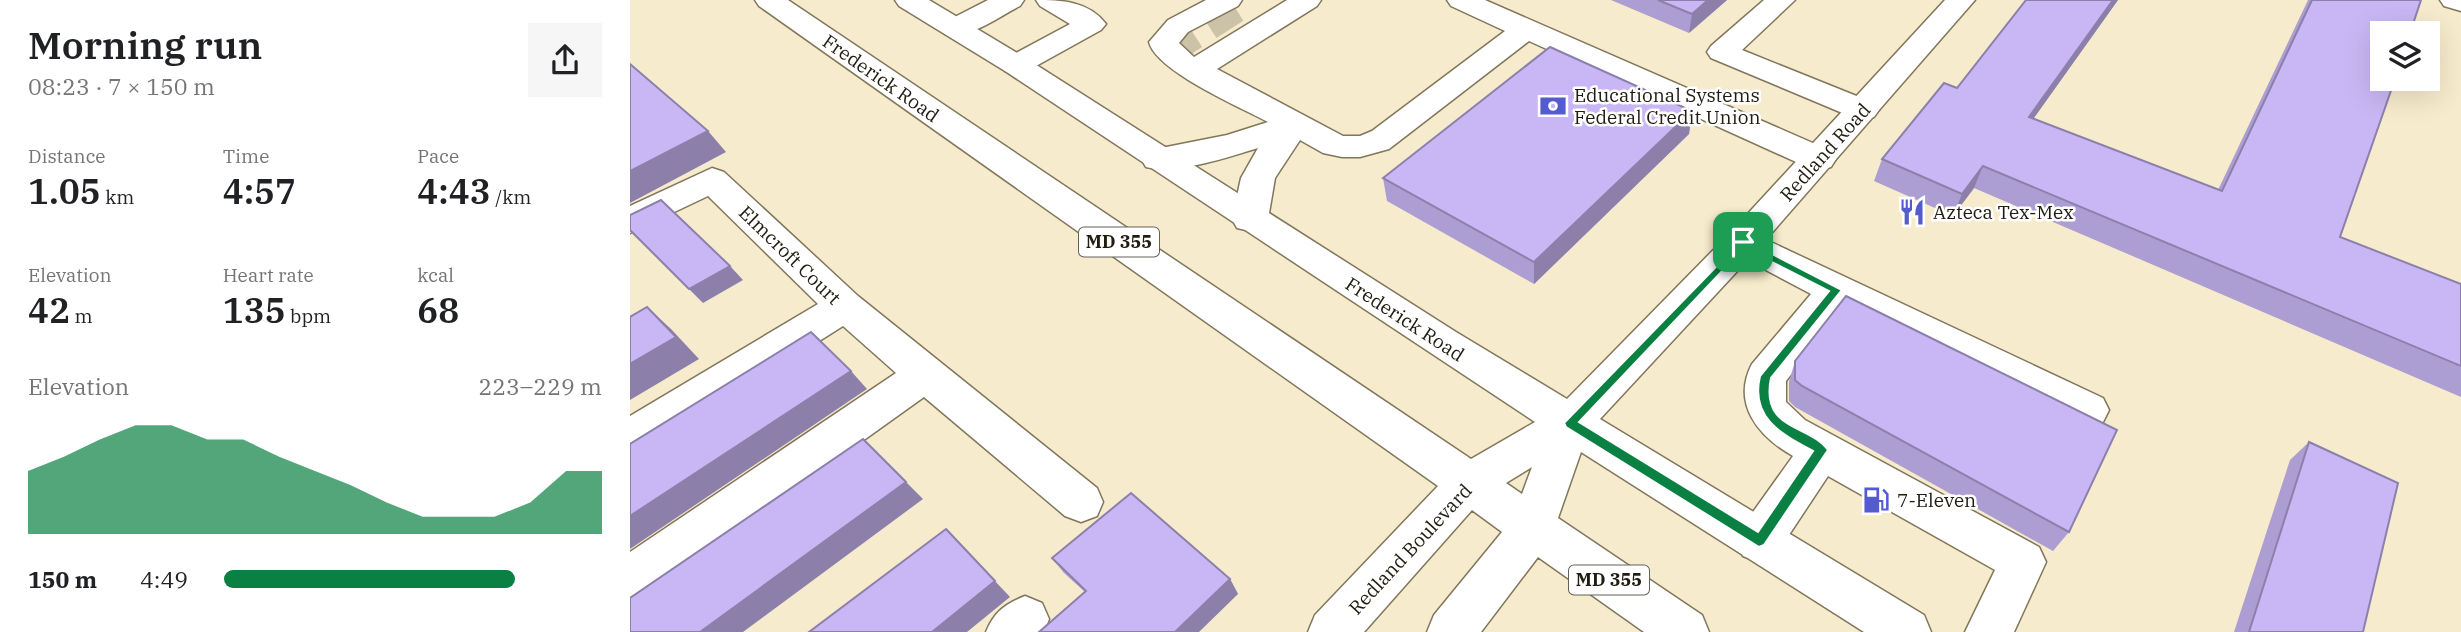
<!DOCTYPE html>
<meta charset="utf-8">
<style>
:root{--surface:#fff;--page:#f6f6f6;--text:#202124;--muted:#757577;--accent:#0b8043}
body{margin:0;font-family:"IBM Plex Serif",serif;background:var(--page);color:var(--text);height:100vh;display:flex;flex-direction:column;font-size:26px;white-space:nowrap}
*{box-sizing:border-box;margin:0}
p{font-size:23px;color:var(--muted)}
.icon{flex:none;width:38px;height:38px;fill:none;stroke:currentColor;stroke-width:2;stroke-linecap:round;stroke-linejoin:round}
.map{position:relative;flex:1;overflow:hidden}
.panel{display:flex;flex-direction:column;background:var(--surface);width:630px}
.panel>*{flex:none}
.controls{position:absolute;left:1740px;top:21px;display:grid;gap:14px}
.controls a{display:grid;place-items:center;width:70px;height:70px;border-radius:0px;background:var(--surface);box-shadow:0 7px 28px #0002;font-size:35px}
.pin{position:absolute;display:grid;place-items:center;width:60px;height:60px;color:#fff;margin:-30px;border-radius:14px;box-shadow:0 4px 10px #0006}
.round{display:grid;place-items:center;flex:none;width:74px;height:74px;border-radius:0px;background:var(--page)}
.overview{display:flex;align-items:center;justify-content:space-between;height:119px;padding:0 28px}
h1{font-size:38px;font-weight:600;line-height:52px}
.stats{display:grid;grid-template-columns:repeat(3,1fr);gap:10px;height:119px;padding:7px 28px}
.stats div{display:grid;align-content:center}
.stats b{font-size:35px;font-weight:600}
.stats small{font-size:19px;font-weight:400}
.stats p{font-size:19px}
.chart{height:196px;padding:14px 28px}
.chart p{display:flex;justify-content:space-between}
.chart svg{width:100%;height:126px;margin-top:7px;fill:var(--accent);opacity:.7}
ul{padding:0 28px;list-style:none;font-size:23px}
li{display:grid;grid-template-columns:112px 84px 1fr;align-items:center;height:52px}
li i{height:18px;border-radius:9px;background:var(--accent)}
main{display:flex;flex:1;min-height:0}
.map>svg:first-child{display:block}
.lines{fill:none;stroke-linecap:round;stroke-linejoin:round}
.minor-tunnel{stroke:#ccc2a7;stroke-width:32;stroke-dasharray:32 17;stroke-linecap:butt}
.minor-casing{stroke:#81765b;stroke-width:3}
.major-casing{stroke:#81765b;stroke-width:3}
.minor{fill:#fff;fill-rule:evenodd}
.major{fill:#fff;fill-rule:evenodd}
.wall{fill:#ac9dd2}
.shaded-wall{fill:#8c80ab}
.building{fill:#c8b7f4;stroke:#8c80ab;stroke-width:2}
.route{fill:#0b8043;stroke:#fff;stroke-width:2;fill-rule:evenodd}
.labels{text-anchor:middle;stroke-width:5;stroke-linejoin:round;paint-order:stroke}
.shield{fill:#fff;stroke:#636058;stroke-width:2}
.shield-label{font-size:18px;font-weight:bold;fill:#201c11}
.street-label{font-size:19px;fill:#201c11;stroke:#fff}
.poi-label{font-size:19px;fill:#201c11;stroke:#fff;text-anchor:start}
</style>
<main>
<section class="panel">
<div class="overview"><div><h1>Morning run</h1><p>08:23 · 7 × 150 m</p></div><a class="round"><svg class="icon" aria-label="share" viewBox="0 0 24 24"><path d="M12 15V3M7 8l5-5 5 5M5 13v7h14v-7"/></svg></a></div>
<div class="stats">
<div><p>Distance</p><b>1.05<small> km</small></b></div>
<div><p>Time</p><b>4:57</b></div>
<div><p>Pace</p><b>4:43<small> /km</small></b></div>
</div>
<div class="stats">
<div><p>Elevation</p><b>42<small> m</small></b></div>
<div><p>Heart rate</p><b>135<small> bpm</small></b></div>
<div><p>kcal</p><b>68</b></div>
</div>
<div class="chart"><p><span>Elevation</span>223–229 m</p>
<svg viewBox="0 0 160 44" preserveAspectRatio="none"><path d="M0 44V22L10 17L20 11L30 6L40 6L50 11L60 11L70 17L80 22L90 27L100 33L110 38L120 38L130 38L140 33L150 22L160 22V44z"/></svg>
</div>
<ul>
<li><b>150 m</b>4:49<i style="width:77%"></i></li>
</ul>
</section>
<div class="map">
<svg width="1831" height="632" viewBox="0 0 1831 632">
<rect width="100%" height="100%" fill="#f7ebcd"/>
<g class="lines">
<!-- minor-tunnel -->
<path class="minor-tunnel" d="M543,57L552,41L616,0"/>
<!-- minor casing -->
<g class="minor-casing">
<g id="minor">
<path d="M358,0H394L390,6C368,17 339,40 315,34L310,28L315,22Z"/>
<path d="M406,0C431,0 459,1 476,24L471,30L397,71L386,74L375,71L371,65L375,59L440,24L410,6Z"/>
<path d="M576,0H612L608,6L558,32L549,43L564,57L657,0H691L687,6L587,69L713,136H730L742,131L875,31L821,6L817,0H855L1201,151L1206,159L1201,167L1189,170L1177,167L899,41L759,149L730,157H712L693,153L670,140L645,178L638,219L633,228L620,231L607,228L602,219L611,178L628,148C598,157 547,175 516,167L511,159L516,151L597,135L638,122C610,107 526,71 519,42L538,20Z"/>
<path d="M1134,0H1165L1112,50L1244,103L1249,110L1244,117L1233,120L1222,117L1081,58L1077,52L1081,46Z"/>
<path d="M1810,0H1831V11L1814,6Z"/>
<path d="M82,168L94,172L228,296L467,488L473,502L467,516L451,522L435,516L294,397L17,595L0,601V552L266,373L213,326L15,451L0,456V416L188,304L78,196L0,233V206Z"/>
<path d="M1113,229L1473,398L1479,410L1473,422L1458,427L1212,309L1156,381V402L1175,420L1409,547L1416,562L1384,632H1335L1365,570L1198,476L1145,556L1129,562L1113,556L1106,541L1113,526L1163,456C1129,437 1101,404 1122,364L1181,294L1100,251L1095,242L1100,233Z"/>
<path d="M395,596L412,603L419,619L414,632H356C364,612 375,604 395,596Z"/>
</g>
</g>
<!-- major casing -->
<g class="major-casing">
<path id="major" d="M125,0H158L841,459L905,422L375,71L269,6L265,0H299L397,59L826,332L937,399L1100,233L1315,0H1345L1126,251L970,419L1294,615L1301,632H1234L951,452L928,518L1072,615L1079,632H1014L908,557L851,632H797L804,615L872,532L842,510L734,632H678L685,615L808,486L129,6ZM902,467L892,494L876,483Z"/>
</g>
<!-- minor -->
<use href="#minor" class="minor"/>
<!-- major -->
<use href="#major" class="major"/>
</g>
<!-- wall -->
<g class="wall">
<path d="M981,0H1097L1059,33Z"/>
<path d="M1396,0H1488L1403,119L1588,190L1678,0H1791L1710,237L1831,284V397L1344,188L1323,216L1244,181L1252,159L1327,88Z"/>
<path d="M1062,111L1059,134L904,284L757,201L753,178Z"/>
<path d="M1165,361L1439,532L1423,551L1165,407L1159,401V382Z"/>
<path d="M1679,442L1733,632H1604L1660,460Z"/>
<path d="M422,558L600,579L608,594L455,592L434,573Z"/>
</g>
<!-- shaded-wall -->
<g class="shaded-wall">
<path d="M1078,0H1097L1059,33L1062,14Z"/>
<path d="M1483,0H1488L1389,139L1399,117Z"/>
<path d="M1062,111L1059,134L904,284V262Z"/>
<path d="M78,131L96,152L0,203V171Z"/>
<path d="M1353,166L1344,188L1323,216L1332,194Z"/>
<path d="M100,266L113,280L73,303L59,289Z"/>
<path d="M17,307L41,329L69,359L0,400V364Z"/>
<path d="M221,371L237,389L0,549V516Z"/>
<path d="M276,482L293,499L113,632H70Z"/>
<path d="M316,529L380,597L337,632H302Z"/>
<path d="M600,579L608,594L569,632H545Z"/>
</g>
<!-- building -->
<g class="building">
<path d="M1028,0H1078L1062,14Z"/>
<path d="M1396,0H1483L1399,117L1592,191L1682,0H1791L1780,33H1752V79H1765L1710,237L1831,284V366L1353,166L1332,194L1252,159L1314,83L1327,88Z"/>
<path d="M920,47L1062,111L904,262L753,178Z"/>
<path d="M0,64L78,131L0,171Z"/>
<path d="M31,200L100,266L59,289L0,230V215Z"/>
<path d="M1216,296L1487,430L1439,532L1172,386L1165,380V361Z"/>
<path d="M17,307L46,337L0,364V317Z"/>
<path d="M181,332L221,371L0,516V444Z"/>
<path d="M233,439L276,482L70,632H0V598Z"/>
<path d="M1679,442L1768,483L1733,632H1619Z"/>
<path d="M501,493L600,579L545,632H409L456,591L422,558Z"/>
<path d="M316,529L365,581L302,632H179Z"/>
</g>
<!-- route -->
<path class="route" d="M1113,239L1212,290L1141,378C1130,431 1180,424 1198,450L1134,545L1129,547L936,427L934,423ZM1114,248L1199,291L1130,376C1120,418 1151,434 1183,451L1128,532L949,422Z"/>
<!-- icons -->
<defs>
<g id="bank-bare" transform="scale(2.1)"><path d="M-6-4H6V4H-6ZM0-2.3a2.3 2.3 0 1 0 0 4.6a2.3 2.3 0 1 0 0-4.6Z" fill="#545bd1" stroke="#fff" stroke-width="2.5" paint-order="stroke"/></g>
<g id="restaurant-bare" transform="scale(2.1)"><path d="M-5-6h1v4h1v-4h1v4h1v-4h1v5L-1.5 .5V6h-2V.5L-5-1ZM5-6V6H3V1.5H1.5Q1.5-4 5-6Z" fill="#545bd1" stroke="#fff" stroke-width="2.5" paint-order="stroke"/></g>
<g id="fuel-bare" transform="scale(2.1)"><path d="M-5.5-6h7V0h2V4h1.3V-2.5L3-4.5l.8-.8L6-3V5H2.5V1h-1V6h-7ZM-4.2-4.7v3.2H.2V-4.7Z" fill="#545bd1" stroke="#fff" stroke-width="2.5" paint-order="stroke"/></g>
</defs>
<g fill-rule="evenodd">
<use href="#bank-bare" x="923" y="106"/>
<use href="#restaurant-bare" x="1282" y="212"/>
<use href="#fuel-bare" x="1246" y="500"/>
</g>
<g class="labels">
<!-- shield labels -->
<g class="shield">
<rect x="449" y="227.5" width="80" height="29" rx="5"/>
<rect x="939" y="565.5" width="80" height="29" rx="5"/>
</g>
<g class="shield-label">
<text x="489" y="248">MD 355</text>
<text x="979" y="586">MD 355</text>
</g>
<!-- street labels -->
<g class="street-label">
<text transform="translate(251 78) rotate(35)" y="7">Frederick Road</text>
<text transform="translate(1195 152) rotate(-48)" y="7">Redland Road</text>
<text transform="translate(160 255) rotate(44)" y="7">Elmcroft Court</text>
<text transform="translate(775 319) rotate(33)" y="7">Frederick Road</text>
<text transform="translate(780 549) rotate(-47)" y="7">Redland Boulevard</text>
</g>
<!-- poi labels -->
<g class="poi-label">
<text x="944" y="102">Educational Systems<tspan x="944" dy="22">Federal Credit Union</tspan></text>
<text x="1303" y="219">Azteca Tex-Mex</text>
<text x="1267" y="507">7-Eleven</text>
</g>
</g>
</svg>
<div class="controls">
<a><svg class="icon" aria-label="layers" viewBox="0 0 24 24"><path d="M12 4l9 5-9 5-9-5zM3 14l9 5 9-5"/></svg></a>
</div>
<div class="pin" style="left:1113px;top:242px;background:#1e9e55"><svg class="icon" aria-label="arrive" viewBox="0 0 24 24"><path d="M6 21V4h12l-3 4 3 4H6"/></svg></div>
</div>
</main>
